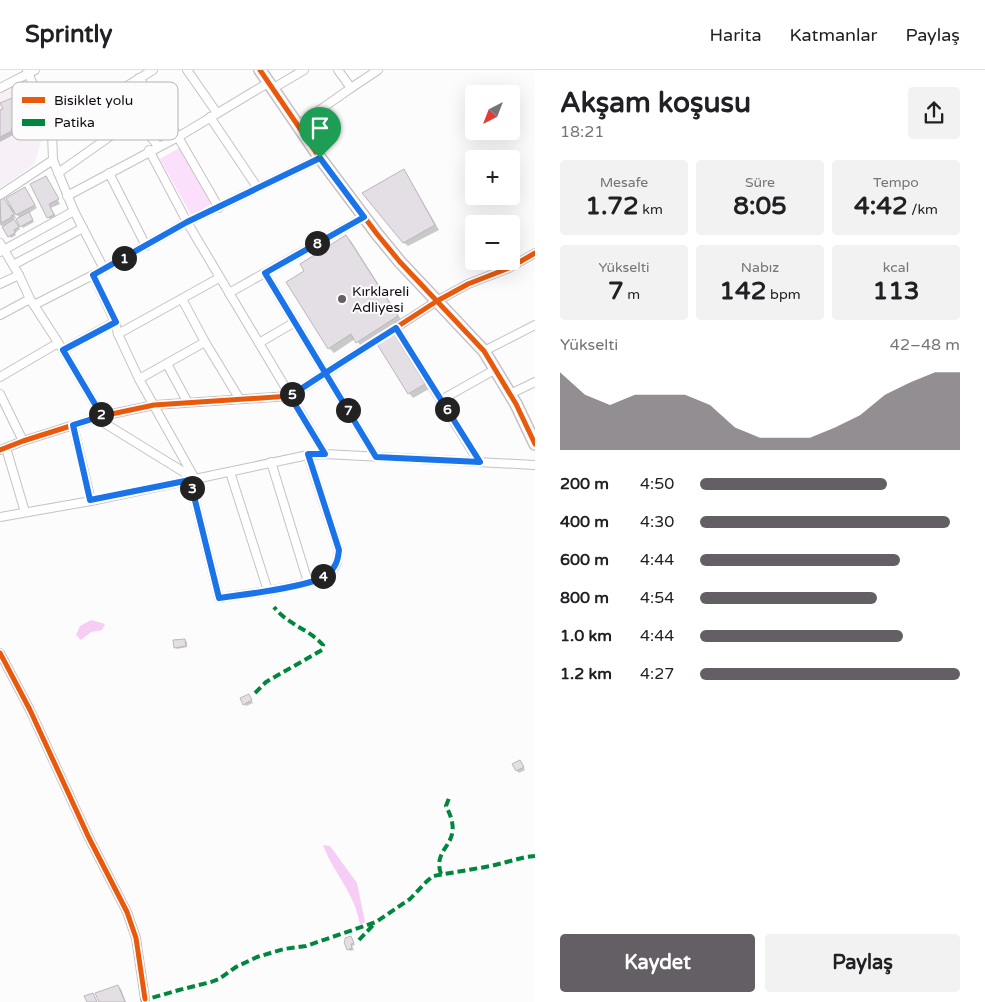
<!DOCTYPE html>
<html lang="tr">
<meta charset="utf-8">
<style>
:root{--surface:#fff;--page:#f2f2f2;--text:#202124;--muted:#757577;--line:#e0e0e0;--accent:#645f64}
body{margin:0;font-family:"Varela Round",sans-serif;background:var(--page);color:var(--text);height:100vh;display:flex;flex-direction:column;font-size:19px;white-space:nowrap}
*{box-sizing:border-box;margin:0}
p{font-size:16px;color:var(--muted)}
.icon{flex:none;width:28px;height:28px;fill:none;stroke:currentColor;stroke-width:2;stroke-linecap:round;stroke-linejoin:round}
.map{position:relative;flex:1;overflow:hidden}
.drawer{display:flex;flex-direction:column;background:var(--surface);width:450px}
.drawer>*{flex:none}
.needle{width:32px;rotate:222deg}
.controls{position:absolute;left:465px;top:15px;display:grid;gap:10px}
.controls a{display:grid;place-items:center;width:55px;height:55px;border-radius:5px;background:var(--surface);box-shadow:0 5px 20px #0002;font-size:25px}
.pin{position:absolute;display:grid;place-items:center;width:42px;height:42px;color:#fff;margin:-51px -21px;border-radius:50% 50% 50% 0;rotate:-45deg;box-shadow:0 0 5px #0007}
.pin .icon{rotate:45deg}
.km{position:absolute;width:25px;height:25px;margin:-12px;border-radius:50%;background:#222;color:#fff;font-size:14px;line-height:25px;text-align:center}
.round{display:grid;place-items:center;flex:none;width:52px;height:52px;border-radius:5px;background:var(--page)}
.overview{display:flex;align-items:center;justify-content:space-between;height:85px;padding:0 25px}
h1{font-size:28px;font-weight:700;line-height:38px}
.metrics{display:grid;grid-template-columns:repeat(3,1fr);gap:8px;height:85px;padding:5px 25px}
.metrics div{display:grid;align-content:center;border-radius:5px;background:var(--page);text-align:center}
.metrics b{font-size:25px;font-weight:700}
.metrics small{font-size:14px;font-weight:400}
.metrics p{font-size:14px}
.chart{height:140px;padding:10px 25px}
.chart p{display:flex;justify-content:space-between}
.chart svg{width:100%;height:90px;margin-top:5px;fill:var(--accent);opacity:.7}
.cta{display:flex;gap:10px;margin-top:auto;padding:10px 25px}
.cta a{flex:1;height:58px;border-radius:5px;background:var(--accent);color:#fff;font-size:20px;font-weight:700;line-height:58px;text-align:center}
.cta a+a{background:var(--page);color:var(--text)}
ul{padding:0 25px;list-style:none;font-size:16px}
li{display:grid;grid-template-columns:80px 60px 1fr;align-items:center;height:38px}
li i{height:12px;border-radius:6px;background:var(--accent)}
header{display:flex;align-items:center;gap:30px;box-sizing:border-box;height:70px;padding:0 25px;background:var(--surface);border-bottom:1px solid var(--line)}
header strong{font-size:24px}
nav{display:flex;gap:28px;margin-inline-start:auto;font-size:18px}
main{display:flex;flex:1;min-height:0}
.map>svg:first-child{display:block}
.built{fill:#f7f0f7}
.green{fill:#fbdffb}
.forest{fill:#f5cdf5}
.shadow{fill:#0003}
.building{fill:#e4dfe4;stroke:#bbb7bb}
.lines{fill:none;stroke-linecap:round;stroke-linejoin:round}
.street-casing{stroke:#c6c1c6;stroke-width:10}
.secondary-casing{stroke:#c6c1c6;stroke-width:14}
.street{stroke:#fff;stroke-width:8}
.secondary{stroke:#fff;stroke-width:11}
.quiet{stroke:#00873e;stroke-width:4;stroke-dasharray:8 4;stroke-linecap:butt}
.cycleway-casing{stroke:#fcfcfc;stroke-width:8}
.cycleway{stroke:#e8590c;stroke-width:5}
.route-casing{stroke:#fff;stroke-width:10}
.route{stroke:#1a73e8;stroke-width:6}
.poi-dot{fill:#645f64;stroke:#fcfcfc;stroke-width:2}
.labels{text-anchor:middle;stroke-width:4;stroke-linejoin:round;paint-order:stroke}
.poi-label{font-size:14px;fill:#120a12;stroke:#fcfcfc;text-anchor:start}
.key{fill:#fcfcfc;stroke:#b6b3b6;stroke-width:1}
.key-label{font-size:14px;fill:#120a12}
</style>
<header>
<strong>Sprintly</strong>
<nav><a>Harita</a><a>Katmanlar</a><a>Paylaş</a></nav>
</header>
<main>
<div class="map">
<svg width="535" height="932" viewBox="0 0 535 932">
<rect width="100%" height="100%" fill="#fcfcfc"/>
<!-- built -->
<path class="built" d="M24,7L44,62L34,95L0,118V19Z"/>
<!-- green -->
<path class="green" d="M179,78L211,134L191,145L160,89Z"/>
<!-- forest -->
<g class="forest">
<path d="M91,550L105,554L102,560L91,562L81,570L76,565L80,556Z"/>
<path d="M323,775L330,776L357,813L365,852L360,855C355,823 334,804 323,775Z"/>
</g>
<!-- shadow -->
<g class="shadow">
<path d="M16,28L20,31L35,62L24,69L18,60L14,62L15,64L0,72V41L5,40Z"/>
<path d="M404,101L408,106L439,160L408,176L403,172Z"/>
<path d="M46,107L60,134L51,138L57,148L52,151L48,147Z"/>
<path d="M25,119L37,138L29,143L34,152L23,158L17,149L20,148L13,141L16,148L13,149L20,159L15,163L16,165L11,168L3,156L0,155V132L4,129L11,137Z"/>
<path d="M346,166L351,171L402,251L362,277L355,269L334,283L329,278L306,201Z"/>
<path d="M394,265L399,270L429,319L413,328L409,323Z"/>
<path d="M185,570L187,572V577L177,579L175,577Z"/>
<path d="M250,627L253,633L246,636L244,634Z"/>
<path d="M520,691L525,700L519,703L517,701Z"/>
<path d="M351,868L355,875L352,876L354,880L350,881L348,879Z"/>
<path d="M118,916L121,919L126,932H100Z"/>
</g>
<!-- building -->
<g class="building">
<path d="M17,26L33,58L20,66L15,57L11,59L12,61L0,67V40L3,39L0,33Z"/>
<path d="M404,99L435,155L403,173L362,123Z"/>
<path d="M46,106L59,129L49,134L54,145L47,148L30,114Z"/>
<path d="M25,117L35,135L16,145L6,128Z"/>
<path d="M4,128L14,144L11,146L12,147L1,153L0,130Z"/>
<path d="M29,142L33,150L20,157L16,149Z"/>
<path d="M14,149L19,157L14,160L15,163L8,167L2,157Z"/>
<path d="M346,165L398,246L356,273L351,264L328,279L286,212L304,201L300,194Z"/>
<path d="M394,264L425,314L408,324L377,274Z"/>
<path d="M185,569L186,576L174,578L173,570Z"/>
<path d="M249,624L252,630L243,635L240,628Z"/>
<path d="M520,690L524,697L516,701L512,694Z"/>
<path d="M351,866L354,873L351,874L352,878L347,880L344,872L345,871V868Z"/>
<path d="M118,915L125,932H99L95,923Z"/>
<path d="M93,923L97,932H87L84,926Z"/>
</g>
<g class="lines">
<!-- street casing -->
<g class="street-casing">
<g id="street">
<path d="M27,0L52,62L53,90L74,141L104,199"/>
<path d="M187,0L217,43"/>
<path d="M139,8L178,67L219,138"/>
<path d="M0,18L35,0"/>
<path d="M351,18L378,0"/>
<path d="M272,19L304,0"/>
<path d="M117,21L136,48L158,76"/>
<path d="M210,47L257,117"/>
<path d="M297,56L351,18L338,0"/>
<path d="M52,62L153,0"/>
<path d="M149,80L187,152L325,384"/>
<path d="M58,103L136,48"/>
<path d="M109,103L146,176"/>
<path d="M0,125L53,90"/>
<path d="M67,126L178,67L268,13"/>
<path d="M0,173L19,205L30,229L63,280L102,346"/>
<path d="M0,182L74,141"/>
<path d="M13,195L83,158"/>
<path d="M265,203L376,387"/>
<path d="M0,214L19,205"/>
<path d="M229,223L364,147"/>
<path d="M34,235L93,205L187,152L320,88"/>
<path d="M0,245L30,229"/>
<path d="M396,258L479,392"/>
<path d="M118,264L219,208"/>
<path d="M205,272L239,328"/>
<path d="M259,273L295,252"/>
<path d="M63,280L115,252"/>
<path d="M484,281L535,255"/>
<path d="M167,294L187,331"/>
<path d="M0,307L58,273"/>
<path d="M139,309L205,272L182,229"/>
<path d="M0,324L23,371"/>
<path d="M510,324L535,312"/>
<path d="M441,330L496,299"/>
<path d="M96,348L195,409L308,385L325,384L535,395"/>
<path d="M73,355L91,431L195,409L139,309L118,264L115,252L93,205"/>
<path d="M6,378L25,442"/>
<path d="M0,380L23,371L102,346L154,335L290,326L437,231L468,214L509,198L535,183"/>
<path d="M271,392L308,512"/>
<path d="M230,402L268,521C287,517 331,512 337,492C338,488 338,484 339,480L308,385"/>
<path d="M190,410L219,528L268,521"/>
<path d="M0,447L91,431"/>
<path d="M0,583L30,640L89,768L127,842L136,868L145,929"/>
</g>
</g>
<!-- secondary casing -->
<g class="secondary-casing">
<path id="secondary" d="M260,0L320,88L377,164L400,192L484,281L516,334L535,374"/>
</g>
<!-- street -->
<use href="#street" class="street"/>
<!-- secondary -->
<use href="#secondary" class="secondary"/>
<!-- quiet -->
<g class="quiet">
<path d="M255,623L266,612L322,580L323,575C309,559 288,555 274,537"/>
<path d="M441,804C431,775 467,776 446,736L449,728"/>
<path d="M359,870L375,853"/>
<path d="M141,931L179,920L211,912L219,909L236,897L257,887L284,879L306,876L376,852L410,829L426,812L433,806L491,796L526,787L535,786"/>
</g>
<!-- cycleway casing -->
<g class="cycleway-casing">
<g id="cycleway">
<path d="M260,0L320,88L377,164L400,192L484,281L516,334L535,374"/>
<path d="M0,380L23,371L102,346L154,335L290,326L437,231L468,214L509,198L535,183"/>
<path d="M0,583L30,640L89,768L127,842L136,868L145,929"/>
</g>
</g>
<!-- cycleway -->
<use href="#cycleway" class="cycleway"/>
</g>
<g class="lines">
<!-- route casing -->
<g class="route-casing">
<path id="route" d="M320,88L187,152L93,205L116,252L63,280L102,346L73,355L90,430L190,410L219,528C240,525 314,517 328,504C336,497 338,490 339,480L308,384H325L290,326C325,303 361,280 396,258L480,392L376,387L265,203L364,147L320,88"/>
</g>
<!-- route -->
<use href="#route" class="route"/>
</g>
<!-- markers -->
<circle class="poi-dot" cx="342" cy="229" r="5"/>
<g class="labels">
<!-- poi labels -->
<g class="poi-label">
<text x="352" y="226">Kırklareli<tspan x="352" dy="16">Adliyesi</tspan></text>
</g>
</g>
<!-- legend -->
<rect x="12" y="12" width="166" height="58" rx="8" class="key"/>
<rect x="22" y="27" width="23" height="6" fill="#e8590c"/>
<rect x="22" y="49" width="23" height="7" fill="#00873e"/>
<g class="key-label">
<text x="54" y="35">Bisiklet yolu</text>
<text x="54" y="57">Patika</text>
</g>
</svg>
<div class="controls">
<a><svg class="needle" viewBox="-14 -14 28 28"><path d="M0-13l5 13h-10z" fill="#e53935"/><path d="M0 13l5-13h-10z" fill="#757577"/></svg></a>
<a>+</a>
<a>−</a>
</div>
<div class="pin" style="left:320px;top:88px;background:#1e9e55"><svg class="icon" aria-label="arrive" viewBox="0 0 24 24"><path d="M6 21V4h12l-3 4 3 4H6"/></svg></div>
<b class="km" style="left:124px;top:188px">1</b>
<b class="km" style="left:101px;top:344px">2</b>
<b class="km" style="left:192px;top:418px">3</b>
<b class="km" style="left:323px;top:506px">4</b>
<b class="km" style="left:292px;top:324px">5</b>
<b class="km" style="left:447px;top:339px">6</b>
<b class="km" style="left:348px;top:340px">7</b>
<b class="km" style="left:317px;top:173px">8</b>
</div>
<section class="drawer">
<div class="overview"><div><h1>Akşam koşusu</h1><p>18:21</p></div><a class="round"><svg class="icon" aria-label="share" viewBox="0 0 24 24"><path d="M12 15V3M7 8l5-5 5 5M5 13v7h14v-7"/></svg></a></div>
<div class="metrics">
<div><p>Mesafe</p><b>1.72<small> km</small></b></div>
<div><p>Süre</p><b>8:05</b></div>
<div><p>Tempo</p><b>4:42<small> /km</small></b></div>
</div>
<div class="metrics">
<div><p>Yükselti</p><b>7<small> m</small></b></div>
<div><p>Nabız</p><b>142<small> bpm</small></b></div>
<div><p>kcal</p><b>113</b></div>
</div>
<div class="chart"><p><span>Yükselti</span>42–48 m</p>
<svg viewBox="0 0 160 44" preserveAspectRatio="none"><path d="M0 44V6L10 17L20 22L30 17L40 17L50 17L60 22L70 33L80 38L90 38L100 38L110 33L120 27L130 17L140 11L150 6L160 6V44z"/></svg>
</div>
<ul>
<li><b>200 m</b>4:50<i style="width:72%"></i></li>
<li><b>400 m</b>4:30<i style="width:96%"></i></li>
<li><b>600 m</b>4:44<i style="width:77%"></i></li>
<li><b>800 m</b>4:54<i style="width:68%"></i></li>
<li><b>1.0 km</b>4:44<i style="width:78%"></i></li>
<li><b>1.2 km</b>4:27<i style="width:100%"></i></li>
</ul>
<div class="cta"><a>Kaydet</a><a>Paylaş</a></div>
</section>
</main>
